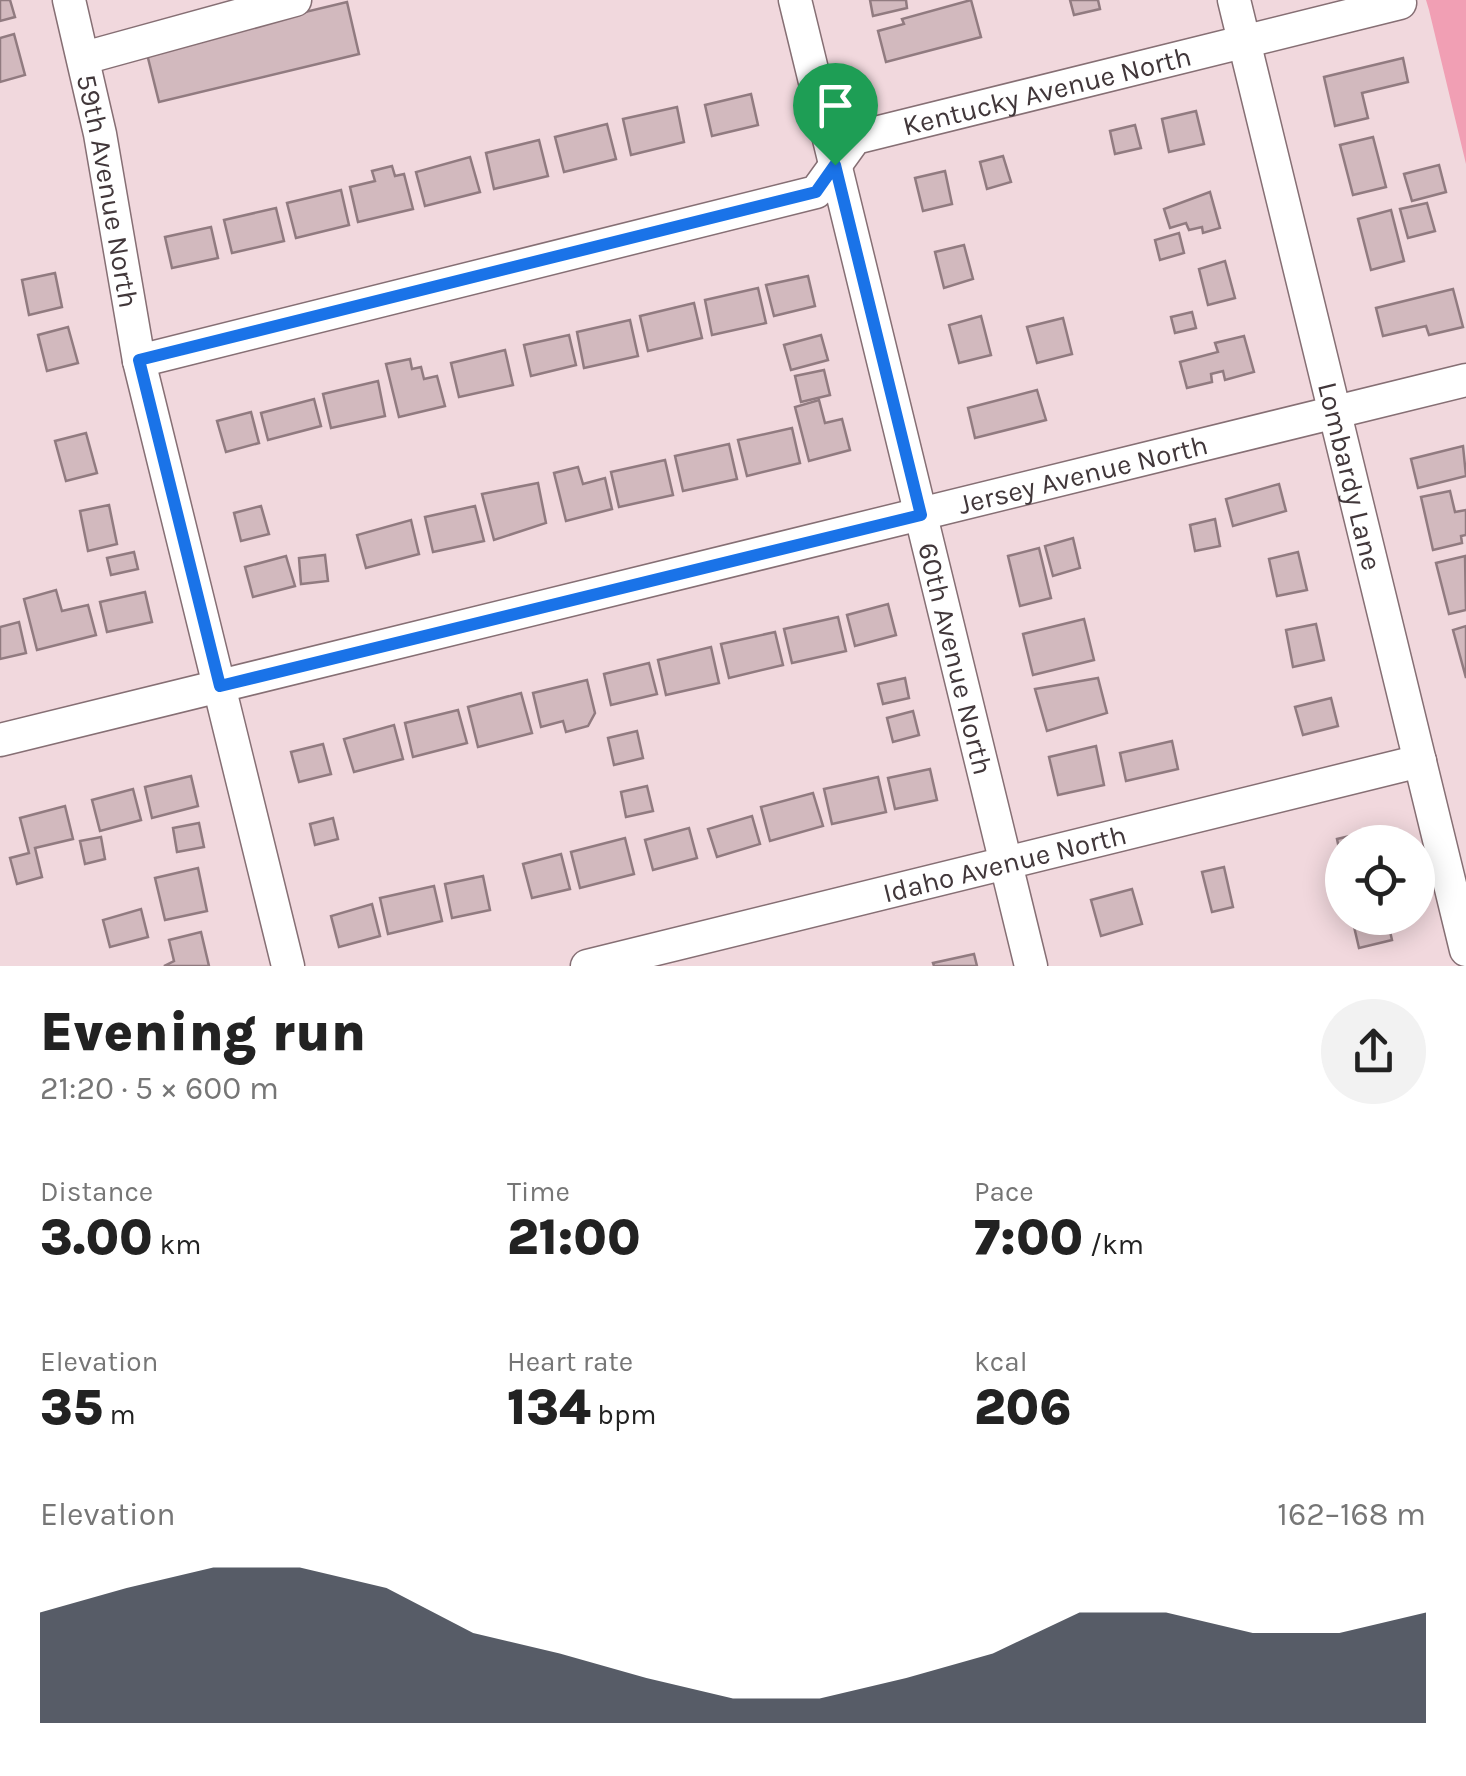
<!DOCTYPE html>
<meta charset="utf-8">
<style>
:root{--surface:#fff;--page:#f2f2f2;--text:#222;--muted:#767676;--accent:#111827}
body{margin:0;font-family:Karla,sans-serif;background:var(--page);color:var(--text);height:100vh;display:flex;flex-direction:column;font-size:38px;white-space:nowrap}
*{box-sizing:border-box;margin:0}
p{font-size:32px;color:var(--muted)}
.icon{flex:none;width:55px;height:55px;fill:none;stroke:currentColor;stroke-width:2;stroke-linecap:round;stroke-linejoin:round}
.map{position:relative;height:966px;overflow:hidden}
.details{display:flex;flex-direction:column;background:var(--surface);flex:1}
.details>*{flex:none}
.buttons{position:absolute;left:1325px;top:825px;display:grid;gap:20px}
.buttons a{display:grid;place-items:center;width:110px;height:110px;border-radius:50%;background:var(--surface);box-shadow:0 5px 25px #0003;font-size:50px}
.pin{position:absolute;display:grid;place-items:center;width:85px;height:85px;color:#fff;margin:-102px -42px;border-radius:50% 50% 50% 0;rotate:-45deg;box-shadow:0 0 10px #0007}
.pin .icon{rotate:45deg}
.round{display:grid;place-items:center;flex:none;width:105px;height:105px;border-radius:52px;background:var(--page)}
.overview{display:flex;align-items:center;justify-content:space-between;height:170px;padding:0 40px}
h1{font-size:55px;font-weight:800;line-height:75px}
.metrics{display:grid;grid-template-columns:repeat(3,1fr);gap:15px;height:170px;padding:10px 40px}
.metrics div{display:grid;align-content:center}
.metrics b{font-size:50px;font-weight:800}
.metrics small{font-size:28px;font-weight:400}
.metrics p{font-size:28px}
.chart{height:280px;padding:20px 40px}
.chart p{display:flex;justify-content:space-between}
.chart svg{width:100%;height:180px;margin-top:10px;fill:var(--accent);opacity:.7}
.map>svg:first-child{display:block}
.green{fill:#f19fb4}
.building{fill:#d2b9be;stroke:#917b80;stroke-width:2.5}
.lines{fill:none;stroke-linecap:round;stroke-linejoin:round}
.minor-casing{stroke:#866f74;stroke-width:35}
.minor{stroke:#fff;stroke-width:32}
.route-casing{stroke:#fff;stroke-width:20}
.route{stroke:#1a73e8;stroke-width:12}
.labels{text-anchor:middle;stroke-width:10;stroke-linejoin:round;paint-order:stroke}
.street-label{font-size:28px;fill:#41373a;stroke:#fee5ea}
</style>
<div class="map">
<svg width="1466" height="966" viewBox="0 0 1466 966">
<rect width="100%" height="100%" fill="#f1d8dd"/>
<!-- green -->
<path class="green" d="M1426,0H1466V164L1429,10Z"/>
<!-- building -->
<g class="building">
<path d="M0,0H10L15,17L0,21Z"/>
<path d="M870,0H906L907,8L873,16Z"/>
<path d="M971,0L981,37L886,62L878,31L904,24L902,19Z"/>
<path d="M1070,0H1098L1100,9L1074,15Z"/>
<path d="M347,2L359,54L159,102L146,50Z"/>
<path d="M14,34L25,75L0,82V38Z"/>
<path d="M1403,58L1408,82L1362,93L1368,118L1335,126L1324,77Z"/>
<path d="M751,94L758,125L712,136L705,105Z"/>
<path d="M677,107L684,142L631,155L623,119Z"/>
<path d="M1196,111L1204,144L1169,152L1162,119Z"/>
<path d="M607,124L616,159L564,172L555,137Z"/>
<path d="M1135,125L1141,148L1115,154L1110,131Z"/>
<path d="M1373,137L1386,187L1353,195L1340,145Z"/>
<path d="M539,140L548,176L494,189L486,153Z"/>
<path d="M1003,156L1011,182L987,189L980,162Z"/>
<path d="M470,157L480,192L425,206L416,172Z"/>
<path d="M1439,165L1446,192L1412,201L1404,174Z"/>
<path d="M392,166L395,176L404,174L413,209L358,222L350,187L375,181L372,171Z"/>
<path d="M945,171L952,204L923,211L915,178Z"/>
<path d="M341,190L349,225L296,238L287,203Z"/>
<path d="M1210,192L1220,228L1203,233L1202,227L1189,230L1186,223L1170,228L1164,209Z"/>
<path d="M1427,203L1435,231L1408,238L1400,209Z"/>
<path d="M276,208L284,241L232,253L224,220Z"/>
<path d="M1391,210L1404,261L1371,270L1358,219Z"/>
<path d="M211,227L218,258L172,268L165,237Z"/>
<path d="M1179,233L1184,253L1160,260L1155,240Z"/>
<path d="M964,245L973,279L944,288L935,252Z"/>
<path d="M1225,261L1235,298L1208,305L1199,269Z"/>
<path d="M55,273L62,307L29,315L22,280Z"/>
<path d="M808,276L815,306L774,316L766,285Z"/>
<path d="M758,288L766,323L712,335L705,300Z"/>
<path d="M1453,289L1463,327L1429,335L1426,326L1383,336L1376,308Z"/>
<path d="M694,303L702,338L648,351L640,316Z"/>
<path d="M1192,312L1196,328L1175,333L1171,317Z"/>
<path d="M981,316L991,355L959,363L949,325Z"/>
<path d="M1063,318L1072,354L1037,363L1027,327Z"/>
<path d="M630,320L638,356L584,368L577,332Z"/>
<path d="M68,327L78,363L47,371L38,335Z"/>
<path d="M569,335L576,365L531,376L524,345Z"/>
<path d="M821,335L828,360L791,370L784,345Z"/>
<path d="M1244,336L1254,372L1225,380L1223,371L1211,374L1212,382L1187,388L1180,362L1218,352L1215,343Z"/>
<path d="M505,350L513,385L459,397L451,363Z"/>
<path d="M410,359L412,369L421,367L424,379L437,376L445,406L399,417L386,364Z"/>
<path d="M824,370L830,395L801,402L795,376Z"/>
<path d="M378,381L385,416L331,428L323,394Z"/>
<path d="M1037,390L1046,420L975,438L968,408Z"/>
<path d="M314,399L321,426L268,440L261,413Z"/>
<path d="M819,400L825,423L842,419L850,450L809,461L795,407Z"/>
<path d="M251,412L259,443L226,452L217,421Z"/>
<path d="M792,428L800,463L747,476L738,440Z"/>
<path d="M86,433L97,473L66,481L55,441Z"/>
<path d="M729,444L737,479L683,491L675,456Z"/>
<path d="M1463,446L1466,476L1418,488L1411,459Z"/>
<path d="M665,460L673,495L619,507L611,472Z"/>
<path d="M578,467L583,484L605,478L612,509L566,521L554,473Z"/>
<path d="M538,483L546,523L494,540L482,494Z"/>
<path d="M1279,484L1286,511L1233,526L1226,499Z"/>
<path d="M1450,491L1455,512L1466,510V535L1461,536L1462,543L1433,550L1421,497Z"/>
<path d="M109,505L117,544L88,551L80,511Z"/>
<path d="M261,506L269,534L241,541L234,513Z"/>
<path d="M475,506L484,541L433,552L425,517Z"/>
<path d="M1215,519L1220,546L1195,551L1190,525Z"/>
<path d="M411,520L419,554L366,568L357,535Z"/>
<path d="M1073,538L1080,568L1053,576L1045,546Z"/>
<path d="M1039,548L1051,598L1020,606L1008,556Z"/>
<path d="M134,552L138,569L111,575L107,558Z"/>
<path d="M1298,552L1307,590L1277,596L1269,559Z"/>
<path d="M325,555L328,581L301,584L299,558Z"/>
<path d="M286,556L295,586L253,597L245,567Z"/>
<path d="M1465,556L1466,610L1449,614L1436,563Z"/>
<path d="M56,590L62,611L88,605L96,635L37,650L24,599Z"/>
<path d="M145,592L152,622L107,632L100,602Z"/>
<path d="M888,604L896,635L855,646L847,615Z"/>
<path d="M838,617L846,651L792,663L784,629Z"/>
<path d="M1084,619L1094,660L1033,675L1023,634Z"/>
<path d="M19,622L26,653L0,659V627Z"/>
<path d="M1316,624L1324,660L1293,667L1286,630Z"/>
<path d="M1466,626V678L1453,630Z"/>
<path d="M775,632L783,665L729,678L721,644Z"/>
<path d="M711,647L719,683L666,695L658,660Z"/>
<path d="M649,663L657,694L611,705L604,674Z"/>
<path d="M905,678L909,698L883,704L878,684Z"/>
<path d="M1098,678L1107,713L1047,731L1035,689Z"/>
<path d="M587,680L595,713L588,726L566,732L563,721L541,727L533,693Z"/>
<path d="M521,693L532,733L478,747L468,707Z"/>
<path d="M1331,698L1338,726L1303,735L1295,707Z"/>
<path d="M458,710L467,743L413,757L405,723Z"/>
<path d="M913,711L919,735L893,742L887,718Z"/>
<path d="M394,725L403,759L354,772L344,739Z"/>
<path d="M637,731L643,758L614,765L608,738Z"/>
<path d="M1172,741L1178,769L1126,781L1120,753Z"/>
<path d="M323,744L331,774L299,782L291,752Z"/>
<path d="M1096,746L1104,785L1058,795L1049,757Z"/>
<path d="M930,769L937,800L895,809L888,778Z"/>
<path d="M191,776L198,806L152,818L145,787Z"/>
<path d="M878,777L886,812L832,824L824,789Z"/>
<path d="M647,786L653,811L626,817L621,792Z"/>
<path d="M133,789L141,820L100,831L92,800Z"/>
<path d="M813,793L823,826L770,841L761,807Z"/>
<path d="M65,806L73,839L35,848L42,877L17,884L10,858L29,853L20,818Z"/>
<path d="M752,816L760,844L717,857L708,829Z"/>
<path d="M333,818L338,839L315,845L310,824Z"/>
<path d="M199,823L204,847L177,852L173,828Z"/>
<path d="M689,828L697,858L653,870L645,840Z"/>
<path d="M1367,832L1369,842H1342V863L1337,839Z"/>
<path d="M101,837L105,859L85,864L80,841Z"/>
<path d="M625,838L634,874L580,888L571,852Z"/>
<path d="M561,854L570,889L532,898L523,864Z"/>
<path d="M1224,867L1233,907L1212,912L1202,872Z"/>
<path d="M198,868L207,911L165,920L155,878Z"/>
<path d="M483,876L490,910L452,918L445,884Z"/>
<path d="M434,886L442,921L388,934L380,898Z"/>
<path d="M1132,889L1142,924L1101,936L1091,900Z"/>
<path d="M372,904L380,936L339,947L331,916Z"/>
<path d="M141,909L148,937L110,947L103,920Z"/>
<path d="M1352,918H1387L1392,940L1359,948Z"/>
<path d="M201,932L209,966H164L174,961L169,940Z"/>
<path d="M974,954L977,966H934L933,963Z"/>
</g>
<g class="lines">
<!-- minor casing -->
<g class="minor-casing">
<g id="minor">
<path id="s1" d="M69,0L100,134L139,361L288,966"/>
<path id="s2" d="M795,0L1031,966"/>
<path id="s3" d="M1234,0L1466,950"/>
<path d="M84,58L295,0"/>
<path id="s4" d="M139,361L816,192L855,138L1400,3"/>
<path id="s5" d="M0,740L1466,380"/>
<path id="s6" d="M587,966L1420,761"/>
</g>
</g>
<!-- minor -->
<use href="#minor" class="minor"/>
</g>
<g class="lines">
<!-- route casing -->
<g class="route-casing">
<path id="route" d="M835,165L921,515L220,686L139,360L816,192Z"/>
</g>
<!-- route -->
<use href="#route" class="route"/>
</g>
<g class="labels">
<!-- street labels -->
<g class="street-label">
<text dy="10" stroke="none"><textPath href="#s4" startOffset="962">Kentucky Avenue North</textPath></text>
<text dy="10" stroke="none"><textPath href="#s1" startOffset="195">59th Avenue North</textPath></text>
<text dy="10" stroke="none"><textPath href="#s5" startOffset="1115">Jersey Avenue North</textPath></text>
<text dy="10" stroke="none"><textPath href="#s3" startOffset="490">Lombardy Lane</textPath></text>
<text dy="10" stroke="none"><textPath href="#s2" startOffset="678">60th Avenue North</textPath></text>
<text dy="10" stroke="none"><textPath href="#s6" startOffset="430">Idaho Avenue North</textPath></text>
</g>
</g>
</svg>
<div class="buttons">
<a><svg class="icon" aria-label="locate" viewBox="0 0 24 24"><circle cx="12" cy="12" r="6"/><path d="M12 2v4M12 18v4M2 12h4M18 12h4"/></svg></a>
</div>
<div class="pin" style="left:835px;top:165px;background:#1e9e55"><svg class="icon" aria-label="arrive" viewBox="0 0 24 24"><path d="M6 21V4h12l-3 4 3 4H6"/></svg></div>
</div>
<section class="details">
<div class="overview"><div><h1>Evening run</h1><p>21:20 · 5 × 600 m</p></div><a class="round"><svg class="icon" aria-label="share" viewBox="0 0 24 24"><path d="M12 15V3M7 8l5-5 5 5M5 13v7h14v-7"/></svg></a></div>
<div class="metrics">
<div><p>Distance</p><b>3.00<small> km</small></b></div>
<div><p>Time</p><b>21:00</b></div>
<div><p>Pace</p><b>7:00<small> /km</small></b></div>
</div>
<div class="metrics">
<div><p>Elevation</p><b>35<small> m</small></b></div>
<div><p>Heart rate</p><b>134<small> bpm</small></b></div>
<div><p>kcal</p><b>206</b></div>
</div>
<div class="chart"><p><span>Elevation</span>162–168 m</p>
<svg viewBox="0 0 160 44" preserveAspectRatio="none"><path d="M0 44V17L10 11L20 6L30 6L40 11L50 22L60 27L70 33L80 38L90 38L100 33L110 27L120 17L130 17L140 22L150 22L160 17V44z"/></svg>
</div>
</section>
